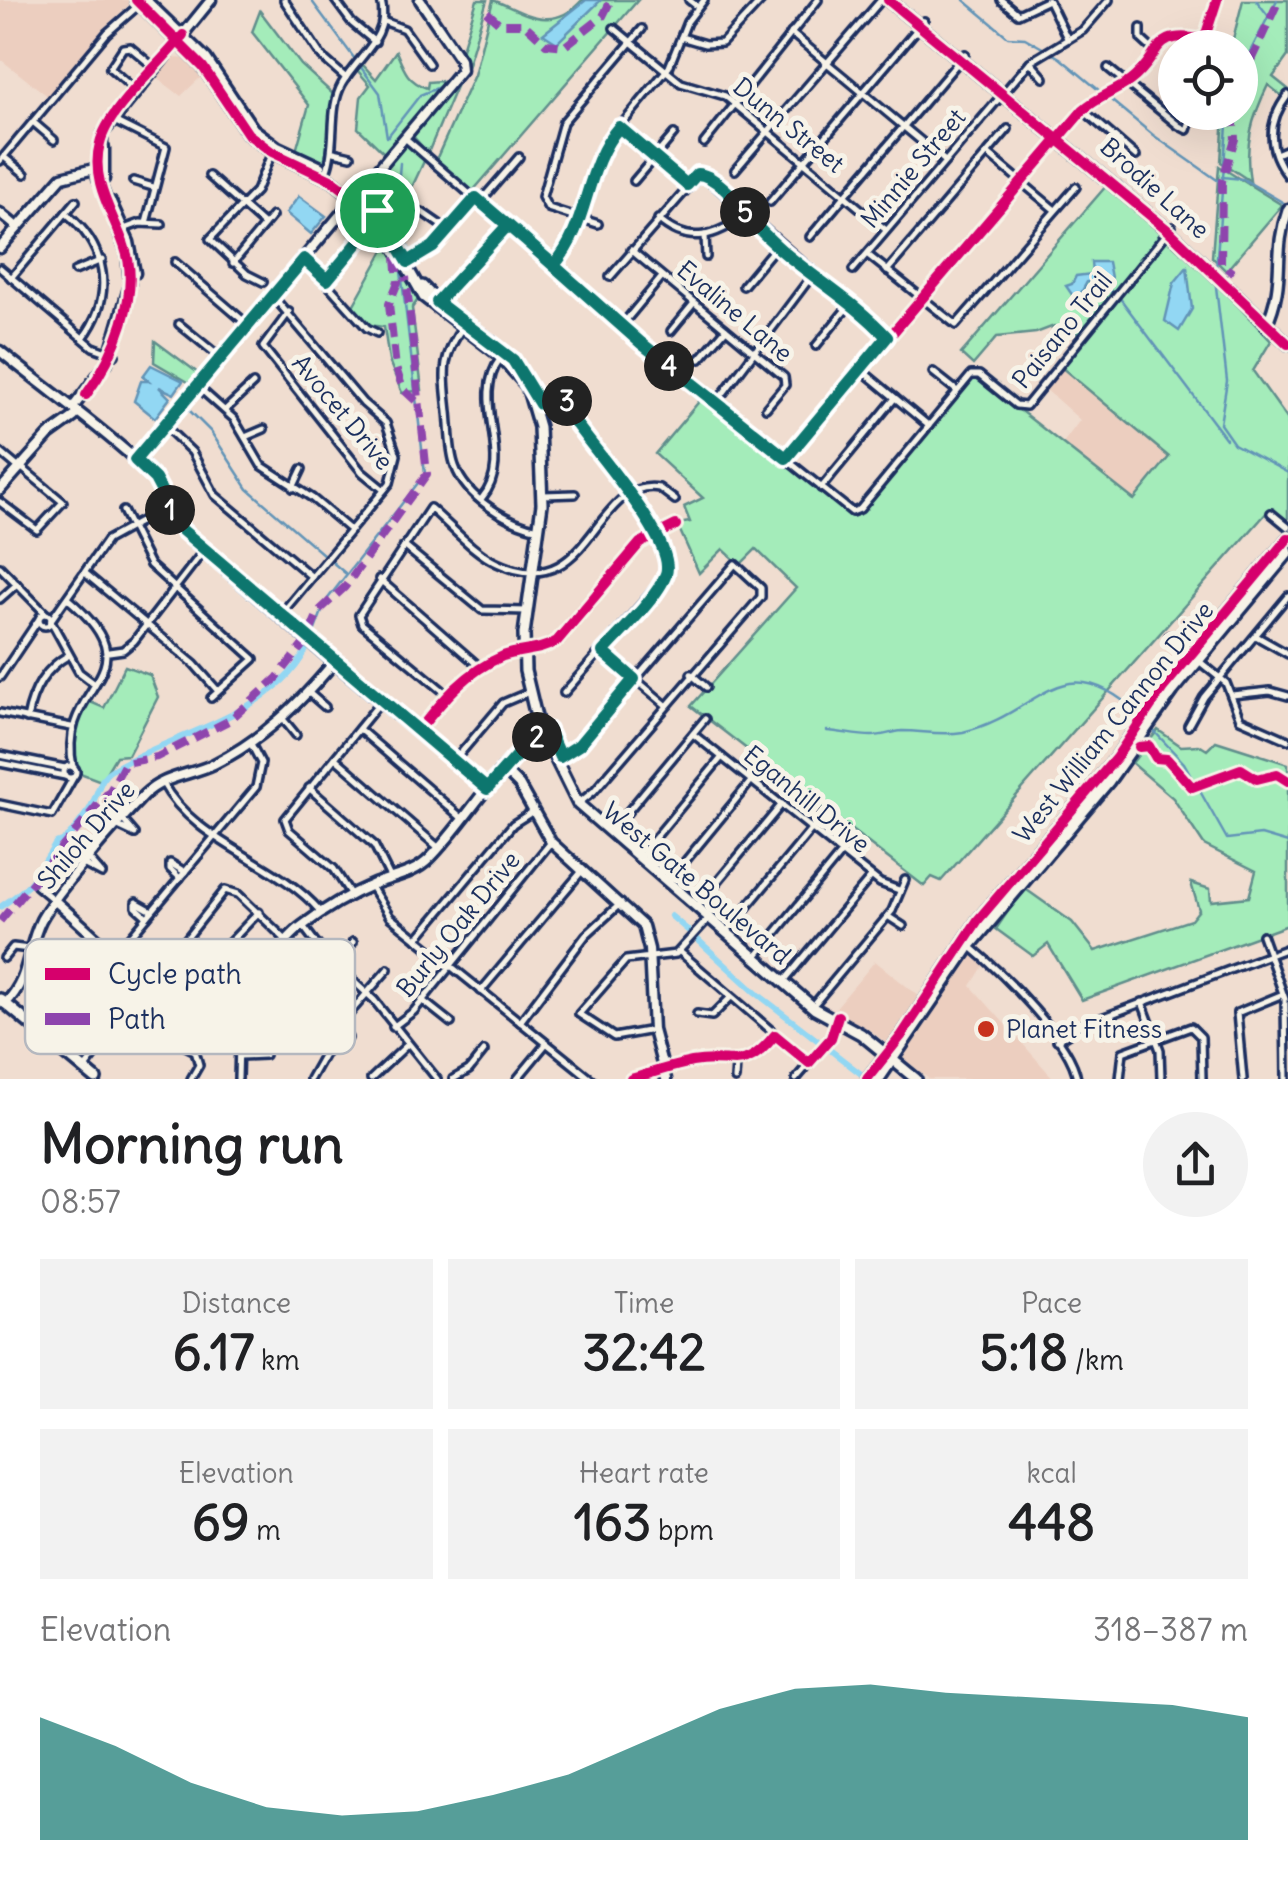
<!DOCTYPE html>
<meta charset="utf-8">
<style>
:root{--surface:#fff;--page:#f2f2f2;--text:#202124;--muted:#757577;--accent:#0f766e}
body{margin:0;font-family:Delius,sans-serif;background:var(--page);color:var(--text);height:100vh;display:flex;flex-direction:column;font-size:38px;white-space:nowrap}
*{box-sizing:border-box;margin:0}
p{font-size:32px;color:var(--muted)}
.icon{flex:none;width:55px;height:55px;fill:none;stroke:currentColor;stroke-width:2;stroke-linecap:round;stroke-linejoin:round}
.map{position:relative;height:1079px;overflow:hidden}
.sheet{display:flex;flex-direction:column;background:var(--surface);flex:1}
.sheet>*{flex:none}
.fabs{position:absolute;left:1158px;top:30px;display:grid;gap:20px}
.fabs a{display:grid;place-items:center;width:100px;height:100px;border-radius:50%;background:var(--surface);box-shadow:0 10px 40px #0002;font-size:50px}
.pin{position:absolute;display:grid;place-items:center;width:85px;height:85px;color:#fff;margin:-42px;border:5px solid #fff;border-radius:50%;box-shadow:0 2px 10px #0007}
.km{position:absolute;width:50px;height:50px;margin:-25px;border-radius:50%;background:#222;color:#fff;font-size:28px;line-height:50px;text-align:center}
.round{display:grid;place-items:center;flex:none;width:105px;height:105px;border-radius:52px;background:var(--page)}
.headline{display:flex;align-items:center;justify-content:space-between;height:170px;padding:0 40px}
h1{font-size:55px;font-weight:700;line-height:75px}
.stats{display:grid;grid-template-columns:repeat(3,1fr);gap:15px;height:170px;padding:10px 40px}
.stats div{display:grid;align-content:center;border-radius:0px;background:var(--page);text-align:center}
.stats b{font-size:50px;font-weight:700}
.stats small{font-size:28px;font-weight:400}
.stats p{font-size:28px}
.chart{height:280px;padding:20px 40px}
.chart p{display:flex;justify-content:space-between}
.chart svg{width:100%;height:180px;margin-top:10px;fill:var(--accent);opacity:.7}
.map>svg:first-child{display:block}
.built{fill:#eccebf}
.green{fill:#a4ecba;stroke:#608e8c;stroke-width:2.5}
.water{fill:#92d7f3;stroke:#6294b7;stroke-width:2.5}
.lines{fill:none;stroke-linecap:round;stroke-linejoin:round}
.stream{stroke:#6294b7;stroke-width:2.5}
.river{stroke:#92d7f3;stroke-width:6}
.minor-casing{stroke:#1b2f5e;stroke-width:12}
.tertiary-casing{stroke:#1b2f5e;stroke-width:15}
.secondary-casing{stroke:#1b2f5e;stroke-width:16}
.minor{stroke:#f7f3e8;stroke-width:5}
.tertiary{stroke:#f7f3e8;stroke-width:8}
.secondary{stroke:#f7f3e8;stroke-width:9}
.quiet{stroke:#8e44ad;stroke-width:8;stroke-dasharray:15 8;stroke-linecap:butt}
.cycleway-casing{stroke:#f7f3e8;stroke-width:16}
.cycleway{stroke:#d6006c;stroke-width:10}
.route-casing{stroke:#fff;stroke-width:20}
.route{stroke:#0f766e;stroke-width:12}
.poi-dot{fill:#c8321e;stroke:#f7f3e8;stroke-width:4}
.labels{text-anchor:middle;stroke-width:10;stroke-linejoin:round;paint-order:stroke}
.street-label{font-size:25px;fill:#1b2f5e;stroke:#f7f3e8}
.poi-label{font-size:25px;fill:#1b2f5e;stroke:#f7f3e8;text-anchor:start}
.key{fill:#f7f3e8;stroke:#b5b8bf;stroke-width:2.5}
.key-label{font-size:28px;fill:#1b2f5e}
</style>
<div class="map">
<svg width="1288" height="1079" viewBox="0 0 1288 1079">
<rect width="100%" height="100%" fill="#f0ddd0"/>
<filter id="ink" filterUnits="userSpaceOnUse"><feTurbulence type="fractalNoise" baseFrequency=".01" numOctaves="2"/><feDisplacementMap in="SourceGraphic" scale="20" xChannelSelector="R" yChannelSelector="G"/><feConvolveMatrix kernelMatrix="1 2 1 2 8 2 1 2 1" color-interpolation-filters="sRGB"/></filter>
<g filter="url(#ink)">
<!-- built -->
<g class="built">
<path d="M0,0H131L132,2L104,28L49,97L0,59Z"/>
<path d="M172,58L189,59L203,75L181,96L156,77Z"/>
<path d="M1061,367L1169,457L1134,500L1063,443L1080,420L1044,388Z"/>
<path d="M955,944L984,965L971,986L1054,1079H929L869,1029L833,1011L875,961L920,997Z"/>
</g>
<!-- green -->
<g class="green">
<path d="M477,0H487L468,64L461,52Z"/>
<path d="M493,0C523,11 551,35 582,0H638L472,192L435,162L474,75Z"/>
<path d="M1243,0H1288V56L1273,77L1288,89L1282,96L1268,85C1252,118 1244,144 1250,181L1221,162L1224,113L1240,112V48L1231,47Z"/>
<path d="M260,11L301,65L333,94L325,164L296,151L309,105L252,32Z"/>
<path d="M396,51C404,70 407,81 427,88L428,82L440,81L445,88L387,156L358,128L361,97L370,85L357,70L363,65L376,79Z"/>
<path d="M460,77L428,153L411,134Z"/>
<path d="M402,145H410L425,159L395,224L365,192Z"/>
<path d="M1219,166L1282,205L1226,271L1212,257Z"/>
<path d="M1107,185L1222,289L1271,341L1253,371L1288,420V522L1270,509L941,881L932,877L924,886L691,706L796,588L756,549L740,565L723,549L699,573L677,524L690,522L684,507L703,498L655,454L702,398L851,516L859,513L975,375L1134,500L1169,457L1061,367L1083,335L1054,326L1036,333L997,337L973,365L961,354Z"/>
<path d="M388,243L420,297L412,308L422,390L402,393L389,361L384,327L369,325L353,306Z"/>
<path d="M155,341L202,376L195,386L154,362Z"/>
<path d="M125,666L150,675L158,697L128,755L116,756L101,781L80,773C67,749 74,722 88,701L104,708Z"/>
<path d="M1158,730L1181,746L1199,745L1207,750L1216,741L1288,764V925L1082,1000L1048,944L1033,956L996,929L1024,888L1072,922L1095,951L1191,920L1199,910L1191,883L1210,889L1211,901L1249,897L1256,871L1204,845L1173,798L1132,763Z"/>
</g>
<!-- water -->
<g class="water">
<path d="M586,0H601L557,43L543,34Z"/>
<path d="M299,196L326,216L311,234L286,213Z"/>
<path d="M1091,262H1108L1112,283L1087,282L1075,304L1071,303L1073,296L1066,286L1072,284L1076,276L1092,274Z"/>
<path d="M1187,267L1192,309L1179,331L1165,321L1174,283Z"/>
<path d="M151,365L183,381L174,394L159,387L170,398L155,418L134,401L141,381H149L143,376Z"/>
</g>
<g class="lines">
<!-- stream -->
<g class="stream">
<path d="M311,0L380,93L387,137"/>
<path d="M964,0L1008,37L1025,38L1060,58L1153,135L1220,182"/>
<path d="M1256,0L1270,18"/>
<path d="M1240,71L1277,0"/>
<path d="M388,136L420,95L442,86"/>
<path d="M400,163L396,210L410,251"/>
<path d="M1222,177L1243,179L1284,203"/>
<path d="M1216,270L1228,112"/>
<path d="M1215,278L1227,381L1220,424L1234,444L1288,473"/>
<path d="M1086,287L1106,288L1115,294"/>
<path d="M1119,297L1226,439"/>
<path d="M189,410L211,432L248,489L324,555"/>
<path d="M331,561L345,573"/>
<path d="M313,635L326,601L425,474L401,271"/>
<path d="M1153,730L1184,763L1227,839L1261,835L1288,843"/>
<path d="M827,731C842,732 857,736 872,736C882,736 892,732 902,731C923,731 941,736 963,732C1041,714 1061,641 1140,715"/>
</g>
<!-- river -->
<g class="river">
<path d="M0,907C32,886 33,880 53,848C60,837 56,846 65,839C74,833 82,818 89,810C97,798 99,778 110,771C164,736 282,714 309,643"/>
<path d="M671,916L691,933"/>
<path d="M697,939L755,992L865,1077"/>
</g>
<!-- minor casing -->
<g class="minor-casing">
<g id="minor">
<path d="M284,0L322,57L346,78"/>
<path d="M335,0L352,23L375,42"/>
<path d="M689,0L698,7"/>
<path d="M1001,0L1018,14L1048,0"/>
<path d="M1049,1L1067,38"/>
<path d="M383,21L404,29L429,64"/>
<path d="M614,28L681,83L725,96L886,230"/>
<path d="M1141,28V39L1154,51"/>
<path d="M791,33L945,161"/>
<path d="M681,37L705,44L722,43L762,0"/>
<path d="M1201,48L1217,0"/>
<path d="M1030,62L1044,78"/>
<path d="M1108,68L1179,126L1187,130L1193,112"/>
<path d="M136,91L110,68L123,48L130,47L155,68"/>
<path d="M1288,95C1267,122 1267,149 1288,176"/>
<path d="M1083,110L1136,156"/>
<path d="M114,121L166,147L146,223"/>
<path d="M33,122L54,140"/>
<path d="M619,127L687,185"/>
<path d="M405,138L641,343L852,512L860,509L971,375H979L1016,405L1026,406L1172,227"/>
<path d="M704,143L818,0"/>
<path d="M334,152L351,156"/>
<path d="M988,154L1055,210"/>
<path d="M1276,154L1288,149"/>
<path d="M4,157L25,174"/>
<path d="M0,161L107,33L139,5"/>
<path d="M327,170C337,143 328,109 342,84C359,54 391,38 381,0"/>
<path d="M735,170L881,0"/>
<path d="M209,176L264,225"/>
<path d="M133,181L153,187"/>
<path d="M634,181L674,134"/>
<path d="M480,202L519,157"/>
<path d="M770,202L924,21"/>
<path d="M422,212L448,230"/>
<path d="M66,213C106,246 116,294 83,338"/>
<path d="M658,219C688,246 717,237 746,214"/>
<path d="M598,224L548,208L542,197L563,122L642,29"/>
<path d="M121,230L140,223L162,224"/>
<path d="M705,235L706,257"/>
<path d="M810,237L965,54"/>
<path d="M631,250L784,377L785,385L766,408"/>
<path d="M868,255L956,325L1076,187"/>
<path d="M305,259L367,328L377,333"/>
<path d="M175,262L247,324"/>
<path d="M233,263L272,216"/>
<path d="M405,264L433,247L476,198"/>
<path d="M554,265L571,243L600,151L669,67L687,22L704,0"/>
<path d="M0,268L93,347L115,355"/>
<path d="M853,270L1030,62L1083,30L1109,0"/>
<path d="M75,271L102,260"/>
<path d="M887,271L1008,129"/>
<path d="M610,277L701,173L886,336"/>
<path d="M11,278L76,201"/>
<path d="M327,280L376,221"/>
<path d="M263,282L247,274L210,239L256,191L272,152"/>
<path d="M743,286L778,244"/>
<path d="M272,295L363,403L386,423L397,455L390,483L281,614"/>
<path d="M439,300L507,225"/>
<path d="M289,312L263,347L362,472L384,490"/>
<path d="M179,324L221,358"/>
<path d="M464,325C440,359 444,372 448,412C450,430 449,450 455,466C466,498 508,523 539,529"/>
<path d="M622,325L661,278"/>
<path d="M671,331L694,303"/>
<path d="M816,346L851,303"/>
<path d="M700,359L726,329"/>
<path d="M859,368L929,426"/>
<path d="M933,372L957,391"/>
<path d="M197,386L234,419L261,465L312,498L350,530"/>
<path d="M716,403L813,274"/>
<path d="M535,406L573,394"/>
<path d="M225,410L253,384"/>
<path d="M164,425L192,452L215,495L312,577"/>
<path d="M245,437L264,429"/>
<path d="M0,452L19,468"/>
<path d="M787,457L1083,110C1097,97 1115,92 1130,81C1163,56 1151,28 1204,40"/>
<path d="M293,488L302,469"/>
<path d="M821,488L895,398"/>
<path d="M543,495L575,494"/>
<path d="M482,498C516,458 469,401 500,359"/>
<path d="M0,502L37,530L63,502L21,467"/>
<path d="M123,511L150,565L254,659L211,698"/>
<path d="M1271,513L1288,527"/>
<path d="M404,546L482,610L527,611"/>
<path d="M0,567L46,614"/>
<path d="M85,573L194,664L217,690"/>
<path d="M379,579L481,668"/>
<path d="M67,598C160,676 55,681 73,767"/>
<path d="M0,599L17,584"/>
<circle cx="45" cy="620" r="6"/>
<path d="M51,620L107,540L167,507"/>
<path d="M51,621L79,672L95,684"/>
<path d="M1169,636L1191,654"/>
<path d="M1256,636L1288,654"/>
<path d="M109,652L123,650L134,641L205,549"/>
<path d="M603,652L666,705"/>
<path d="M1199,661L1226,683L1240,719L1288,740"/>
<path d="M691,674L706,687"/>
<path d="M0,677L39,619"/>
<path d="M309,693L325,707"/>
<path d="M564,693L662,581C682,543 594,453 572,418L565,397"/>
<path d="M448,695L362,624L359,615L430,508C451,526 473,552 497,563C591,607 593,477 659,488L675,500"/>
<path d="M1232,695L1270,691L1288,696"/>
<path d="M0,713L71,727"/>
<path d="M27,719C32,692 45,668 69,655"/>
<path d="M283,719L296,735"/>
<path d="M1188,726L1204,697L1288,596"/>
<path d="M359,729L463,819"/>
<path d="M419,730C443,700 467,671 503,656C522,649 539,652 557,641L640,543L676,525"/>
<path d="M693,734L880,883L899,890"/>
<path d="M0,755L65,768"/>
<path d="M560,757L579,745L735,564L761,588V597L594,791L578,804"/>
<path d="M335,758L439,848"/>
<path d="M454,761L503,703L529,692"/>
<path d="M0,763L65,776"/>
<circle cx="70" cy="772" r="6"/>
<path d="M162,782C195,844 276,860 320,911"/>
<path d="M309,788L374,845L391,879"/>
<path d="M0,804L52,815L73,778"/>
<path d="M118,826L135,834L123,820"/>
<path d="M611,832L705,719"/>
<path d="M641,855L722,757"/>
<path d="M85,865L102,874L90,860"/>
<path d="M180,878L170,869V863L185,872"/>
<path d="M669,881L752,780"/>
<path d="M370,885L390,917L591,1079"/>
<path d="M37,886L55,901"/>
<path d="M351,895L334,869L289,830L285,819L382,700"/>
<path d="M699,904L782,804"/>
<path d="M147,917L136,907V902L152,911"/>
<path d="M889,917L903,926"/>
<path d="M303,926L325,955L374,1000L437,1079"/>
<path d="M727,931L825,813"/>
<path d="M1262,935L1285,999L1286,1079"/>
<path d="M417,939L513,824L532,812"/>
<path d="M971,947C1001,972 1072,1041 1077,1079"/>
<path d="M176,950L195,962H211L259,912"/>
<path d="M680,952L809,1063"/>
<path d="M117,953L256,787L261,763L250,742"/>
<path d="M758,954L842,852"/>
<path d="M4,958L13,947L46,951L92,988"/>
<path d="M337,966L353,942"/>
<path d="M785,980L871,877"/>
<path d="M24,981L69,1017"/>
<path d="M152,982L225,890L238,894L287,941"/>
<path d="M481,991L582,871"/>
<path d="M422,1000L451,1023"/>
<path d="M224,1001L239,1042L238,1079"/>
<path d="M816,1002L892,911L905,880"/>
<path d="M1142,1002L1160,1050L1161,1079"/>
<path d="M697,1014L712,1016L730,998"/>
<path d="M520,1022L586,935L621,903"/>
<path d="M393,1027L414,1011L551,842"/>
<path d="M653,1030L614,1037L579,1014L626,960L676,954L708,919"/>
<path d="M336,1031L348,1038"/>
<path d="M1057,1040L1080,1026L1288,948"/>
<path d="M240,1056L265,1055"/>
<path d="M85,1068L126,1015L195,1051L199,1065L191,1079"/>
<path d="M310,1079L342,1022L388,969"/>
<path d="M371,1079L407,1045"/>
<path d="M453,1079L469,1070L484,1051"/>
<path d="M517,1079L546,1044"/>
<path d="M631,1079C651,1073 672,1066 692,1062C734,1054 742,1076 775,1035"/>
<path d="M735,1079L736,1064"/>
<path d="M796,1079L829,1040L838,1016"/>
<path d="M1120,1079L1123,1052L1191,1027L1201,1037L1202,1079"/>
<path d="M1243,1079L1237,1013L1283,994"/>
</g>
</g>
<!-- tertiary casing -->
<g class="tertiary-casing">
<g id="tertiary">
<path d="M104,179V148"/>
<path d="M111,202L129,242L135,273"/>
<path d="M0,213L17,227"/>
<path d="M0,248L62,177L98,168"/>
<path d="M1266,326C1288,277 1271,257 1288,209"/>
<path d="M0,351C50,392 99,425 146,469C165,487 166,516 186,533C283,622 386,705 487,789"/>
<path d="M74,406L107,363L130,284L127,254L98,178L103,133L211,0"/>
<path d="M135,460L461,70L460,59L420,0"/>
<path d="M0,490L49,435L74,417"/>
<path d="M504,770L519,785L551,842L643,926L649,949L653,1030L666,1079"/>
<path d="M55,901C90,930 152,997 196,1003C247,1011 267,952 302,926C323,910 350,894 374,884C394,876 414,874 429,859C470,818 498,760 548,730"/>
<path d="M5,1004C31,978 26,950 41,920C57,890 119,821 144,795C163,776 191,775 214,764C264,739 300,703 336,660"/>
</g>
</g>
<!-- secondary casing -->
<g class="secondary-casing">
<g id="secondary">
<path d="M136,0L203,67L248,134L272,152L333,181L368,209L388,234L424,297L498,354L527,386L539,427L542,504L524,634L525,671L537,721L578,804L815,1009L861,1034L916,1079"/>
<path d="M145,0L206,59L253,129L277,147L320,167"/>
<path d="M888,0L1169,231L1288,344"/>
<path d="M422,286L444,308L491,342"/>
<path d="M0,999L96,1079"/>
<path d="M867,1079L902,1035L978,920L1116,758L1163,688L1288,538"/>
<path d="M879,1079L969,947L1109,781L1173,691L1288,553"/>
</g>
</g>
<!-- minor -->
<use href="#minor" class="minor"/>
<!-- tertiary -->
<use href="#tertiary" class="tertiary"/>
<!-- secondary -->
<use href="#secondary" class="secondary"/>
<!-- quiet -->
<g class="quiet">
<path d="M487,12L500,24H524L546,44L565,46L603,16L611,0"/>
<path d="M1240,104L1247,91V69L1279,0"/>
<path d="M1233,112L1235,139L1222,181L1221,264L1233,273"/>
<path d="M396,257L398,282L389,304L396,368L403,389L418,403L419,410"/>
<path d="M0,921L111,789L125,763L157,757L230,720L277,678L306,641L319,611L345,587L427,474L406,277"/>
</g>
<!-- cycleway casing -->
<g class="cycleway-casing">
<g id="cycleway">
<path d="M136,0L203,67L248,134L272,152L333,181L355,198"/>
<path d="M888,0L1169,231L1288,344"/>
<path d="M86,395C114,357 142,292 124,245C112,211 90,181 100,143C108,109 160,65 183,35"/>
<path d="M786,458L1083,110C1097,97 1115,92 1130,81C1163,56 1151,28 1204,40L1217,0"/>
<path d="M419,730C443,700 467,671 503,656C522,649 539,652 557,641L640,543L676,525"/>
<path d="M1139,747L1149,746L1156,758L1167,759L1192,787L1241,769L1257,779L1277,774L1288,781"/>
<path d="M631,1079C651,1073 672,1066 692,1062C734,1054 742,1076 775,1035L809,1063L831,1038L838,1016"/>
<path d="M867,1079L902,1035L978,920L1116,758L1163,688L1288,538"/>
</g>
</g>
<!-- cycleway -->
<use href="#cycleway" class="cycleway"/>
</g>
</g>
<g class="lines" filter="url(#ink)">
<!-- route casing -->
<g class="route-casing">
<path id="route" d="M377,210L358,194L355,198L378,220L375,222L327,280L304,259L135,460L155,479L182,530L487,789L524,747L548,730L560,757L579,745L634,679L603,652C620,633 658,597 666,574C677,541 592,449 572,418L565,397L540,404L513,360L437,302L508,225L641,343L786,458L887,337C845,291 782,262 745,212C735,198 713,174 697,174L687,185L619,127C584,167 589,226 554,265L476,198L433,247L408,262L377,210"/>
</g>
<!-- route -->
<use href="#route" class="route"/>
</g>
<!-- markers -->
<circle class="poi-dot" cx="986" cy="1029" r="10"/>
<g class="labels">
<!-- street labels -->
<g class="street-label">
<text transform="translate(789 125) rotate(39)" y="9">Dunn Street</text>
<text transform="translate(913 168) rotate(-50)" y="9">Minnie Street</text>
<text transform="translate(1155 188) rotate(42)" y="9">Brodie Lane</text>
<text transform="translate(735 311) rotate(40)" y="9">Evaline Lane</text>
<text transform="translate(1062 330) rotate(-51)" y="9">Paisano Trail</text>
<text transform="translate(343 412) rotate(50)" y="9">Avocet Drive</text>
<text transform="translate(1113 722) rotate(-51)" y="9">West William Cannon Drive</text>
<text transform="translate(807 799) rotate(39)" y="9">Eganhill Drive</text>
<text transform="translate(86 835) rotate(-49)" y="9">Shiloh Drive</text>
<text transform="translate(697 883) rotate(40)" y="9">West Gate Boulevard</text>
<text transform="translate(458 924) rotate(-51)" y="9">Burly Oak Drive</text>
</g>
<!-- poi labels -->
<g class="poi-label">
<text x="1006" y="1038">Planet Fitness</text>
</g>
</g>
<!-- legend -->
<rect x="25" y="939" width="330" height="115" rx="15" class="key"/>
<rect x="45" y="968" width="45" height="12" fill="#d6006c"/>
<rect x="45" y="1013" width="45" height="12" fill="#8e44ad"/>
<g class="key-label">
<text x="108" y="984">Cycle path</text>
<text x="108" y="1029">Path</text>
</g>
</svg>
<div class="fabs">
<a><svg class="icon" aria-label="locate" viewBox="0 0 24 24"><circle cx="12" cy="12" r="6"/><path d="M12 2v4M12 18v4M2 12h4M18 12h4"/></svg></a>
</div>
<div class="pin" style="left:377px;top:210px;background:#1e9e55"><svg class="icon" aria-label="arrive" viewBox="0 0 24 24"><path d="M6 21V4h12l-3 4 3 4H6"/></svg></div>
<b class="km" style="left:170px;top:510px">1</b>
<b class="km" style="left:537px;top:737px">2</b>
<b class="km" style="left:567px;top:401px">3</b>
<b class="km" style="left:669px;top:366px">4</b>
<b class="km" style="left:745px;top:212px">5</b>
</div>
<section class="sheet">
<div class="headline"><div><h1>Morning run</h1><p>08:57</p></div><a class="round"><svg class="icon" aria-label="share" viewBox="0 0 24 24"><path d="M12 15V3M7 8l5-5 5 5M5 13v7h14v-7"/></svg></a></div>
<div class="stats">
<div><p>Distance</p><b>6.17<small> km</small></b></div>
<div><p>Time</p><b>32:42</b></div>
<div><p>Pace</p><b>5:18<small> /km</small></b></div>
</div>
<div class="stats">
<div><p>Elevation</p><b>69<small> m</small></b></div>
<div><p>Heart rate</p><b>163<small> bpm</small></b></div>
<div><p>kcal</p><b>448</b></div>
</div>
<div class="chart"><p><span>Elevation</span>318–387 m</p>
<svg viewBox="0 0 160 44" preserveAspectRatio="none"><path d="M0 44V14L10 21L20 30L30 36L40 38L50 37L60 33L70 28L80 20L90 12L100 7L110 6L120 8L130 9L140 10L150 11L160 14V44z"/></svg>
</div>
</section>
